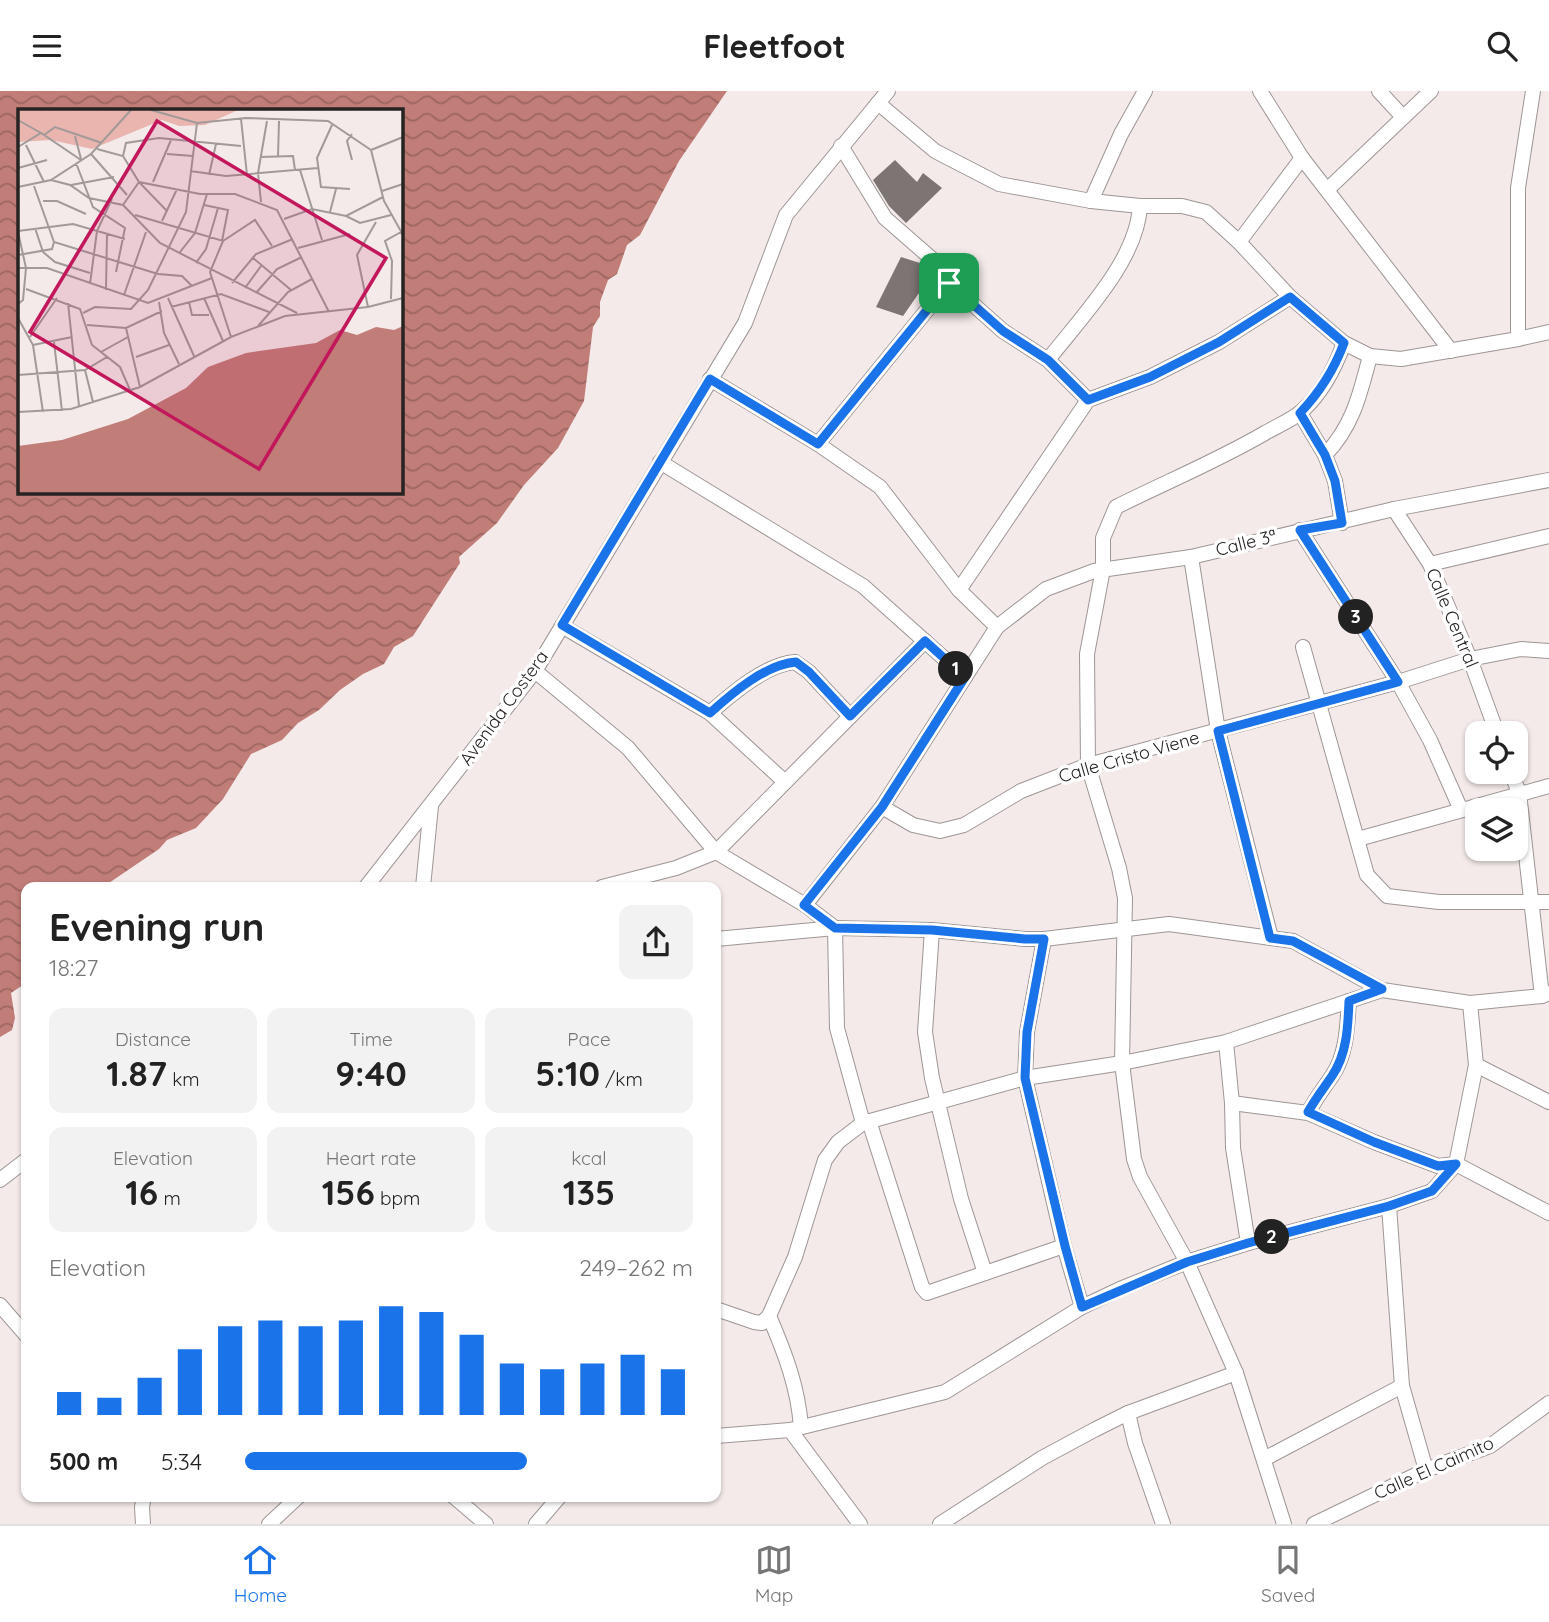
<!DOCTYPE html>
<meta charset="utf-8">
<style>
:root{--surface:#fff;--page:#f2f2f2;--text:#222;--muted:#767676;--line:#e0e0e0;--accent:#1a73e8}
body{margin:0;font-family:Quicksand,sans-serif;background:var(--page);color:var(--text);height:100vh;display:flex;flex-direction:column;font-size:26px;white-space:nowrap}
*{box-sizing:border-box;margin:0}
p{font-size:23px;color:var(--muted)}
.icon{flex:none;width:38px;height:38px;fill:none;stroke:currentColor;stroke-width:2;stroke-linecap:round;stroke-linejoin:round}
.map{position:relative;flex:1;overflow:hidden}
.side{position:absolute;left:21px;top:791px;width:700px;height:620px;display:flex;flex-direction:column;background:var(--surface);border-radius:14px;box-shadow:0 2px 5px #0004}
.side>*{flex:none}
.buttons{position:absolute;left:1465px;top:630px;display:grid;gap:14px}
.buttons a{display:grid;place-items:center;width:63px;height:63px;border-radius:14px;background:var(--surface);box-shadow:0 2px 5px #0004;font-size:35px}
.pin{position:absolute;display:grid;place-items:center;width:60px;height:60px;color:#fff;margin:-30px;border-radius:14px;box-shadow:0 4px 10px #0006}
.km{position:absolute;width:35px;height:35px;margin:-18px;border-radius:50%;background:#222;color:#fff;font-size:19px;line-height:35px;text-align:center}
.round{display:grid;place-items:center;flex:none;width:74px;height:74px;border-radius:14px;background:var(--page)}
.headline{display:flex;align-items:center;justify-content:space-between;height:119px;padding:0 28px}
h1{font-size:38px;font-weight:700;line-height:52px}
.metrics{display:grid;grid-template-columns:repeat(3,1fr);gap:10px;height:119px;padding:7px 28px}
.metrics div{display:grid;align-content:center;border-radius:14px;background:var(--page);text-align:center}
.metrics b{font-size:35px;font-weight:700}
.metrics small{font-size:19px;font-weight:400}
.metrics p{font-size:19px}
.chart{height:196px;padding:14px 28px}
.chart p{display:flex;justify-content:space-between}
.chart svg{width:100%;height:126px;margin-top:7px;stroke:var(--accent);stroke-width:6}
ul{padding:0 28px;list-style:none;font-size:23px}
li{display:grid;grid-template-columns:112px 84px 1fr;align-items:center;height:52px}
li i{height:18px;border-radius:9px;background:var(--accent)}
header{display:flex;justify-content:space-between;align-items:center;height:91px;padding:0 28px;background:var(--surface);font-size:32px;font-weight:700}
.tabs{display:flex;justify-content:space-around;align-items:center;height:98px;border-top:2px solid var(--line);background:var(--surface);font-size:19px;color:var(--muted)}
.tabs a{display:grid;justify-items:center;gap:4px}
.tabs .selected{color:var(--accent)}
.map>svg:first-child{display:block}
.water{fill:url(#water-waves);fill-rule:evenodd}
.building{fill:#7d7574}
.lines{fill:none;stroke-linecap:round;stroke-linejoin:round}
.minor-casing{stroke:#9e9695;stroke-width:16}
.minor{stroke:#fff;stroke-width:14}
.route-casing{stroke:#fff;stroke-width:14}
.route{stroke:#1a73e8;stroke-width:9}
.labels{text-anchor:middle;stroke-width:7;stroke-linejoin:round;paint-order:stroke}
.street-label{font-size:18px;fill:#262322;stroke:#fff}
.inset-road{fill:none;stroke:#a19a99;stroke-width:2}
.view{fill:#c2185b;fill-opacity:0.15;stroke:#c2185b;stroke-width:3.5}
.inset-edge{fill:none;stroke:#262322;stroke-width:3.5}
</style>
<header><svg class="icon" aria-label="menu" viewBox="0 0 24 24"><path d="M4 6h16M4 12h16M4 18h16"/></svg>Fleetfoot<svg class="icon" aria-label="search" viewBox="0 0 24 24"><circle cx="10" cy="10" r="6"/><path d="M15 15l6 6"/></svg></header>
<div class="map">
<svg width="1549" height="1433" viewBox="0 0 1549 1433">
<defs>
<pattern id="water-waves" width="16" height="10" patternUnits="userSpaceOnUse" patternTransform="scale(1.75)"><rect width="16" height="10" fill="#c17d77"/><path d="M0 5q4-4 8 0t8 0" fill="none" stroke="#9d6661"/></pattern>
</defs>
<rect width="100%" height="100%" fill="#f3eae9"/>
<!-- water -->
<path class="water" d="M0,0H727L679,70L640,144L627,154L617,183L608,189L600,211V225L593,236L584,310L558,357L524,394L497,432L459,466L460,472L413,545L394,556L384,573L363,583L340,599L319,619L298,632L282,649L251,663L223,708L196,737L167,749L159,758L103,796H26V892L11,902L15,927L12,939L0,946ZM19,19H401V401H19Z"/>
<!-- building -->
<g class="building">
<path d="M895,69L917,91L923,82L942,97L906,132L889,115L873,89Z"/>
<path d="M901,166L923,173L933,182L903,225L876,216Z"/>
</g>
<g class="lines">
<!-- minor casing -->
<g class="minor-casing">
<g id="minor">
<path d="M1260,0L1302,67L1451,260"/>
<path d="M1379,0L1402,25"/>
<path d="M878,12L935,60L999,93L1091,110L1140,115H1182L1206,121L1239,151L1290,206L1344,252L1370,265L1401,268L1518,248L1549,241"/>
<path d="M841,55L885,127L940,175L949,192L1003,240L1048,269L1088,309"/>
<path d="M1328,98L1431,0"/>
<path d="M1091,110L1121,43L1145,0"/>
<path d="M1239,151L1302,67"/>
<path d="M1518,248V97L1533,0"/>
<path d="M1048,269C1081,226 1137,170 1140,115"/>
<path d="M710,288L818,353L880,396L959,499L997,536"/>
<path d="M1300,322L1325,364L1335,390L1342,432"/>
<path d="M818,353L949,192"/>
<path d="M1325,364C1353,335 1360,303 1370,265"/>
<path d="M660,371L863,495L965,586"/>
<path d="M1394,418L1430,473L1470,568L1497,642"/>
<path d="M1300,439L1398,591L1430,649L1461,719"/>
<path d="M1191,466L1218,640L1271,847"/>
<path d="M1430,473L1549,445"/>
<path d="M959,499L1088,309L1150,286L1219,251L1290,206"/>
<path d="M562,535L710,622L785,691"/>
<path d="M1303,556L1367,784L1387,805L1439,811H1549"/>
<path d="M535,580L628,657L716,761L805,814L835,837L837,937L863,1032"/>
<path d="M710,622C731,603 766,573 795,571L809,581L850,625"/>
<path d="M1511,681L1519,702L1542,905"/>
<path d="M882,716L913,734L940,740L964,734L1021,700L1088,674L1398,591L1470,568L1521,558L1549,560"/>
<path d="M1358,748L1549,695"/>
<path d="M366,796L535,580L745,232L786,124L888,0"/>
<path d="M423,796L431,715"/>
<path d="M602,796L676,777L716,761L925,550"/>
<path d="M805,814L882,716L997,536L1046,498L1094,480L1191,466L1394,418L1549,389"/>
<path d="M932,839L925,941L932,987L961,1108L985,1182"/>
<path d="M716,848L835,837L932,839L1025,848H1044L1169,833L1293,850L1382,899L1470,912L1542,905L1549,902"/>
<path d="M1044,848L1027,941L1025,987L1064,1155L1082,1216"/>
<path d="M1226,951L1232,1012L1233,1057L1248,1152"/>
<path d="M1476,974L1549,1011"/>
<path d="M1232,1012L1308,1022L1374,1051L1438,1075L1456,1073L1476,974L1470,912"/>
<path d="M1308,1022C1316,1007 1323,998 1332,985C1347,963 1347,936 1349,910"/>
<path d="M869,1030L922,1196L927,1202L1064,1155"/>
<path d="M0,1089L26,1069"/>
<path d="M1389,1115L1402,1295L1426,1379"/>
<path d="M0,1214L26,1244"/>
<path d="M716,1218L754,1231L762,1232L769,1225L795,1166L825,1069L838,1051L863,1032L1025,987L1122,972L1226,951L1382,899"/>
<path d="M769,1225C785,1262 798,1296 801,1336"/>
<path d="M1128,1322L1135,1352L1163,1433"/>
<path d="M790,1339L860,1433"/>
<path d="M716,1345L790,1339L945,1301L1082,1216L1120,1198L1187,1171L1248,1152L1389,1115L1432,1100L1456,1073L1549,1122"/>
<path d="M1264,1368L1402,1295"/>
<path d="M453,1405L486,1433"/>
<path d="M143,1433L142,1416L144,1405"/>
<path d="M269,1433L299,1405"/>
<path d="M536,1433L560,1405"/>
<path d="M940,1433L1042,1367L1094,1339L1128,1322L1236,1282"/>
<path d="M1284,1433L1236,1282L1187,1171L1140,1086L1134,1068L1122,972L1125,807L1119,777L1088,674L1087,563L1103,478V447L1116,416C1166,391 1217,370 1265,342C1277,335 1292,329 1302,320C1322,302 1335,277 1344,252"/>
<path d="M1314,1433L1426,1379L1490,1355L1549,1312"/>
</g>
</g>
<!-- minor -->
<use href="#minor" class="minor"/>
</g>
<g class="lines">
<!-- route casing -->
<g class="route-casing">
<path id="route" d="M949,192L1003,240L1048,269L1088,309L1150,286L1219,251L1290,206L1344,252C1334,279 1320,301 1300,322L1325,364L1335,390L1342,432L1300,439L1398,591L1218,640L1270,847L1293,850L1382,898L1349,910C1348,936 1347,963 1332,985C1324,997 1315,1008 1308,1021L1374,1051L1438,1075L1456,1073L1432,1100L1389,1115L1248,1152L1187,1171L1082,1216L1065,1155L1025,987L1027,941L1044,848H1025L932,839L835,837L804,814L882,716L965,586L925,550L850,625L809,581L796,571C766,573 731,603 710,622L562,534L710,288L818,353Z"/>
</g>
<!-- route -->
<use href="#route" class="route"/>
</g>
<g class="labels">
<!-- street labels -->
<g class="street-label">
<text transform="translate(1246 452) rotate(-14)" y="6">Calle 3ª</text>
<text transform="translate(1452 527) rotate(67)" y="6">Calle Central</text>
<text transform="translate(504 617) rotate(-54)" y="6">Avenida Costera</text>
<text transform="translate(1129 666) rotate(-16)" y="6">Calle Cristo Viene</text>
<text transform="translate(1434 1377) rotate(-24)" y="6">Calle El Caimito</text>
</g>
</g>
<!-- overview -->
<g transform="translate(18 18)">
<rect width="385" height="385" fill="#f3eae9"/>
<path d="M0,1H220L187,16L161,17L144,11L74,40L33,31L0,33Z" fill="#eab4af"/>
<path d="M385,217V384H0V337L44,331L110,310L168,279L190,258L228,244L298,234L322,221L339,226L358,218L376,221Z" fill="#c17d77"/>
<path class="inset-road" d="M133,1L179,14L228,9L310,12L353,41L366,92L385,126M223,10L229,66M0,11L23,24M314,16L299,49L303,78L332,80M334,25L329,32L334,51M26,26L37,18L84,34M57,27L63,50M8,36L26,73M0,38L23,24L63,51M79,40L105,47L121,73L182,85H217L259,101L311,203M353,41L385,28M73,45L109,86M149,45L175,47M105,47L108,34L141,29L223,37M260,47L261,12M242,48L275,47L277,61M58,54L75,98L107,119L98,163M0,59L29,51M282,61L304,131M172,62L208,67L300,59M191,66L198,35M33,71L52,76L71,89L105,96L142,134L279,204M135,73L153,31M53,76L96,68M16,77L36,133L140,165L164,167L174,177M0,78L33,71L73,45L113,1M364,82L385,75M25,92H39L68,105M243,93L240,64L249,12M105,96L121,73L149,102M186,96L210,101L204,132M312,103L318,80M117,106L205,132L237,111L254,137M328,107L342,114L373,106M266,110L294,100L328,107L365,88M144,112L159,80M17,119L25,143L37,153L72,164M0,122L55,115L107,130M0,123L8,159L5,191L0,195M205,132L192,163L213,228M280,139L332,125M162,143L177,124L189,85M0,146L34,140L36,133M234,148L273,181M178,154L188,140L200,99M0,159H29L130,194L194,169M214,174L238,145L275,130M72,175L79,122L94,90M227,179L243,157M8,180L62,200L74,236L102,258L112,281M88,181L89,125M238,184L259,160L284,148M106,186L128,123M150,189L176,247M186,189L205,232M373,190L374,152L367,132L383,123M141,193L146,224L161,255M171,193L174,206H191M50,194L61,297M153,198L203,185L251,203M350,198L339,146L358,113M65,204L77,198L113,200L130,181L168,103L179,14M0,209L15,236L25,303M69,216L108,219L144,202M240,217L270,183L294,170M108,219L122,278M12,228L39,189M36,233L44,302M15,236L54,228M83,243L110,228M118,248L151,236M67,261L75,293M0,266L67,261L89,248M0,303L53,300L122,278L213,228L267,207L350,198L385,189"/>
<path class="view" d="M139,12L368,149L241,360L12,223Z"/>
<rect width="385" height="385" class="inset-edge"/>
</g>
</svg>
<div class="buttons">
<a><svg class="icon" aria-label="locate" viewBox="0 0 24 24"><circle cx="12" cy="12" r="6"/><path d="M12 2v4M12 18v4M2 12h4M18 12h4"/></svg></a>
<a><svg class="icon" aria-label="layers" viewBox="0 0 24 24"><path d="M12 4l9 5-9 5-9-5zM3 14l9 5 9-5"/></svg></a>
</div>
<div class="pin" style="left:949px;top:192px;background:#1e9e55"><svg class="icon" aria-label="arrive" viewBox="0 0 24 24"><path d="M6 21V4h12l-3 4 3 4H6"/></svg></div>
<b class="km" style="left:956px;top:578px">1</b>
<b class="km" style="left:1272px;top:1146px">2</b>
<b class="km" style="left:1356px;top:526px">3</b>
<section class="side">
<div class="headline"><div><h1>Evening run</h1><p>18:27</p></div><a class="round"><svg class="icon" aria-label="share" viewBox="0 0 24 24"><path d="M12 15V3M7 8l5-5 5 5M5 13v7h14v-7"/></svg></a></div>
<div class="metrics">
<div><p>Distance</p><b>1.87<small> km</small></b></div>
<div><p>Time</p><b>9:40</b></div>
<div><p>Pace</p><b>5:10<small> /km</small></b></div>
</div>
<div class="metrics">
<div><p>Elevation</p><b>16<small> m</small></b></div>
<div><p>Heart rate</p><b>156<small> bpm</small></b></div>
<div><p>kcal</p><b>135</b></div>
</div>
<div class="chart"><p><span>Elevation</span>249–262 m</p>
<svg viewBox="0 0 160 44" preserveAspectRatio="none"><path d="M5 44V36M15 44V38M25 44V31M35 44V21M45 44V13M55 44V11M65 44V13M75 44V11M85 44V6M95 44V8M105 44V16M115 44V26M125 44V28M135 44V26M145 44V23M155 44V28"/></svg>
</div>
<ul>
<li><b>500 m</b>5:34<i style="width:63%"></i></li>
</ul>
</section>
</div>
<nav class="tabs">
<a class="selected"><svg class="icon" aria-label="home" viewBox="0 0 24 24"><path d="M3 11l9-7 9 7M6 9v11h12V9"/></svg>Home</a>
<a><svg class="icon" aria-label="map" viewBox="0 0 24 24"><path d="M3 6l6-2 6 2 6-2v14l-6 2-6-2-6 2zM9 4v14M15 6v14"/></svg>Map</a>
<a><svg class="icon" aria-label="saved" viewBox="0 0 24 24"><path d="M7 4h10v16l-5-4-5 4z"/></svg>Saved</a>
</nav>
